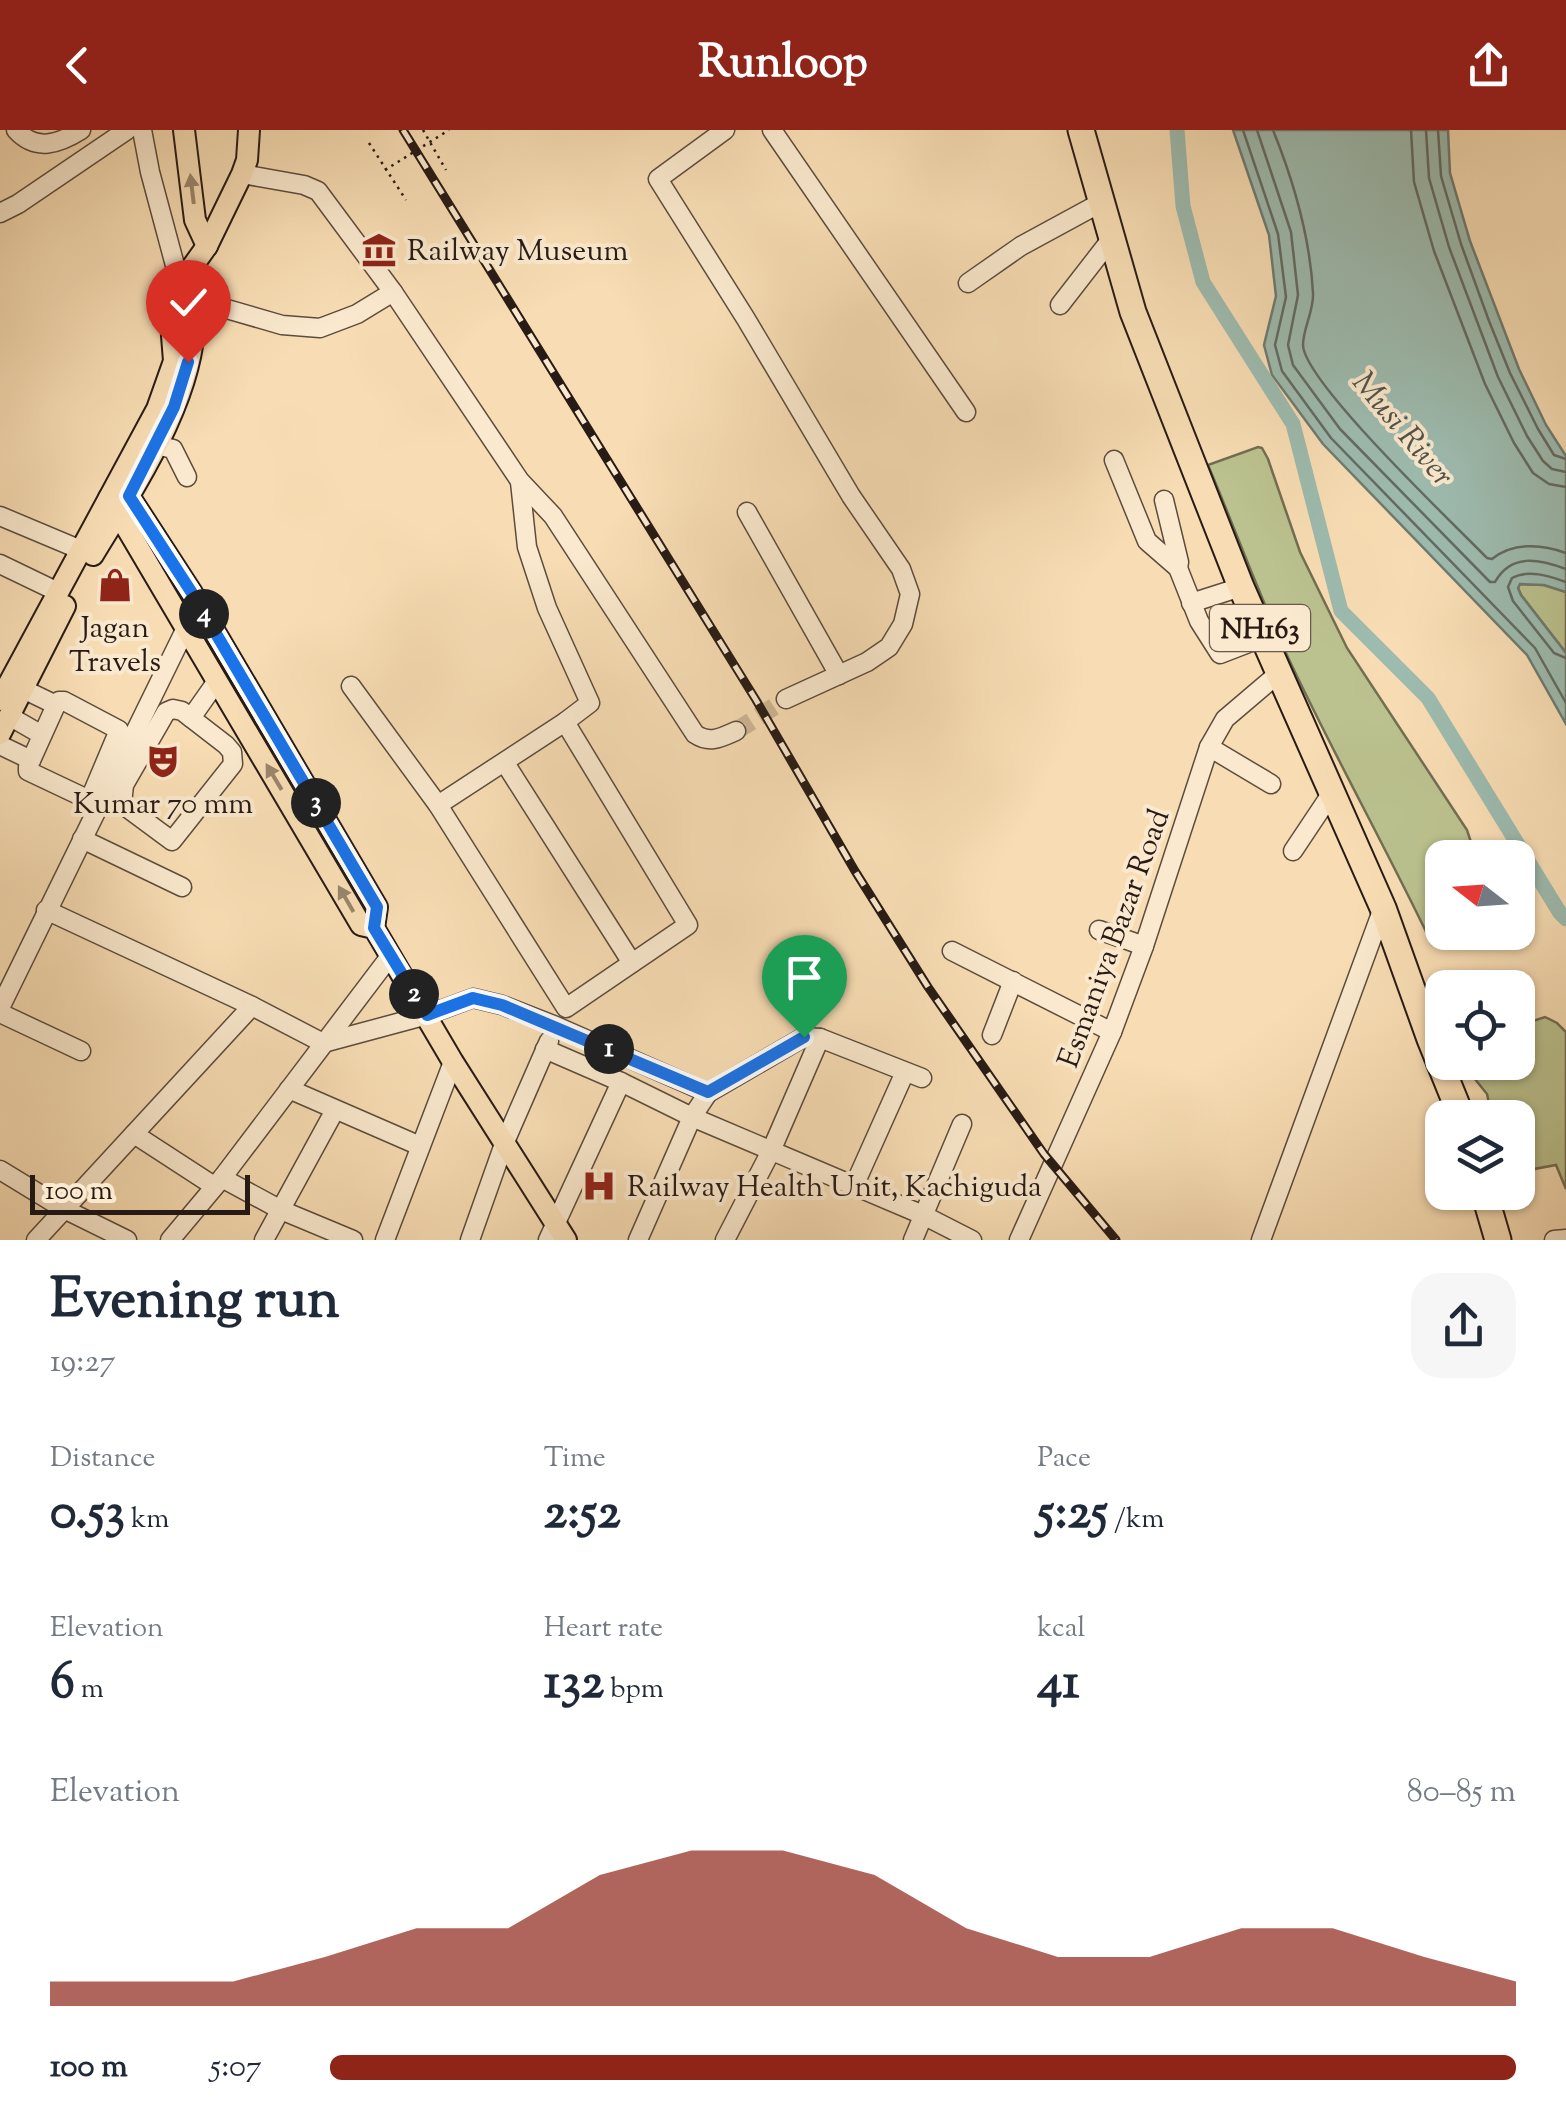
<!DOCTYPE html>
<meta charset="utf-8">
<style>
:root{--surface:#fff;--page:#f6f6f7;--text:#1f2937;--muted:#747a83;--accent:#8f2418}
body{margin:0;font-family:"Sorts Mill Goudy",serif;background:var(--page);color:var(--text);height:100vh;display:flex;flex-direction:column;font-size:38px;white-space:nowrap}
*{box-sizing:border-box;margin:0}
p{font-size:32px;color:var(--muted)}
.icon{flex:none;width:55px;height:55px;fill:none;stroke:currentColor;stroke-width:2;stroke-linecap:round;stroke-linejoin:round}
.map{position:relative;height:1110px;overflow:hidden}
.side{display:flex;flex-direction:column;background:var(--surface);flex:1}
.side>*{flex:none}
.needle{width:65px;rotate:287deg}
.fabs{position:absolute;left:1425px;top:710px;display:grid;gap:20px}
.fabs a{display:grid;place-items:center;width:110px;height:110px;border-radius:20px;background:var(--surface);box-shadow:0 2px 8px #0004;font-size:50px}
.scale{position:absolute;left:30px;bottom:25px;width:220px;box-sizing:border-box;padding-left:10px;border:5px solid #281b15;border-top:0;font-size:28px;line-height:35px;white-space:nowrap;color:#281b15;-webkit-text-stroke:8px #fae9ce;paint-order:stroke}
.pin{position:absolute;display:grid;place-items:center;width:85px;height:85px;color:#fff;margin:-102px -42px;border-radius:50% 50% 50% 0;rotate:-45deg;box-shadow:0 0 10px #0007}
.pin .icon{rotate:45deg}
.km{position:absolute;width:50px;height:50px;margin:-25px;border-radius:50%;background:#222;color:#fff;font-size:28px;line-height:50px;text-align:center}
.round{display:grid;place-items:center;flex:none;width:105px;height:105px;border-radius:30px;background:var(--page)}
.head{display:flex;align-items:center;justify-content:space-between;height:170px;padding:0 50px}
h1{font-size:55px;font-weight:700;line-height:75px}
.figures{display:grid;grid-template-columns:repeat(3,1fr);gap:15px;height:170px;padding:10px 50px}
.figures div{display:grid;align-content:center}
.figures b{font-size:50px;font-weight:700}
.figures small{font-size:28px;font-weight:400}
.figures p{font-size:28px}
.chart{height:280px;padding:20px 50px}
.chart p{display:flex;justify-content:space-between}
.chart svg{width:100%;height:180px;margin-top:10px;fill:var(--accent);opacity:.7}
ul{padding:0 50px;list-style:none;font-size:32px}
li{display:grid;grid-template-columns:160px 120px 1fr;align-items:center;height:75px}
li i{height:25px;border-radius:12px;background:var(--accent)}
header{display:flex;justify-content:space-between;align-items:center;height:130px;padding:0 50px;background:var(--accent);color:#fff;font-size:45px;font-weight:700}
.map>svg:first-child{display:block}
.green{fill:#bbc28f;stroke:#726e52;stroke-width:2.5}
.water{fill:#9dbbaf;stroke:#6e7b71;stroke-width:2.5}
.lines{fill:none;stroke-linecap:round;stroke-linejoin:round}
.shore{stroke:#626b62;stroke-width:2.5}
.canal{stroke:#9dbbaf;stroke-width:15}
.minor-tunnel{stroke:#ceb694;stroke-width:18;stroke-dasharray:18 9;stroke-linecap:butt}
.minor-casing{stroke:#5c4c3d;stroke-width:21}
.major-casing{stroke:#281b15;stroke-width:24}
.highway-casing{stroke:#281b15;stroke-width:29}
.path{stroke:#281b15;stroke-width:2.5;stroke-dasharray:2.5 5;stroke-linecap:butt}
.minor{stroke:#fae9ce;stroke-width:18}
.major{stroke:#f8ddb4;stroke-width:20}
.highway{stroke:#f8ddb4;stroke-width:25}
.rail-casing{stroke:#281b15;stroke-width:9}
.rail{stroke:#fae9ce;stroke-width:5;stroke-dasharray:15;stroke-linecap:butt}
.path-bridge{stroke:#281b15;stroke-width:2.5;stroke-dasharray:2.5 5;stroke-linecap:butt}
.oneway{fill:#9a866c}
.route-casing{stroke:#fff;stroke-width:20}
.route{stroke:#1a73e8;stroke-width:12}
.labels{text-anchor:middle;stroke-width:8;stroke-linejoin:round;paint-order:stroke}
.shield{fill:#fae9ce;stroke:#67594c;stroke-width:2.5}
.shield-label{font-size:28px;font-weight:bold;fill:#281b15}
.poi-label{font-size:30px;fill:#281b15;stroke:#fae9ce;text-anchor:start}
.street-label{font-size:30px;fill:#281b15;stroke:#fae9ce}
.water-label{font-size:32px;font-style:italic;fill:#51534b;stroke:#fae9ce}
</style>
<header><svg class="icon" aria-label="back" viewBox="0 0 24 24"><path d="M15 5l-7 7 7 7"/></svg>Runloop<svg class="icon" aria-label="share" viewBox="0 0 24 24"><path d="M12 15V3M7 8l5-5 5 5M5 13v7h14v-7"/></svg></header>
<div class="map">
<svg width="1566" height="1110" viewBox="0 0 1566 1110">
<rect width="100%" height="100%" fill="#f8ddb4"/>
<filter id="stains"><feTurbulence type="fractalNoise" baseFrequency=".002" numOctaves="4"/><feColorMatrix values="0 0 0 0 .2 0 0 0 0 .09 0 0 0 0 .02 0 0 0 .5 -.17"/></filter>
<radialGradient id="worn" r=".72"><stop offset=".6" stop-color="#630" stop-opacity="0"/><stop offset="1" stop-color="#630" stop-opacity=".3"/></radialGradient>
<!-- green -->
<g class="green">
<path d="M1258,317L1262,318L1268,329L1300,422L1347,518L1467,700L1476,727L1442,728V802L1486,803L1446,813L1432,814C1388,722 1338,632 1294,540C1262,474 1237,403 1208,335Z"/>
<path d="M1520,454L1544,455L1566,462V523L1521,465L1518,458Z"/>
<path d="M1545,887L1557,893L1566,902V1059L1556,1035L1518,1042V988L1492,987L1487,964L1462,933L1518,932V896Z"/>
</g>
<!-- water -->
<path class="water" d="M1233,0H1448L1450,43L1470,111L1519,239L1546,295L1566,326V462L1544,455L1520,454L1518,458L1521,465L1566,523V594L1527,525L1323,314L1272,245L1264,215L1276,166L1269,105Z"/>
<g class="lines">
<!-- shore -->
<g class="shore">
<path d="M1243,0L1278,104L1286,167L1275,215L1282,241L1331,308L1535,518L1566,573"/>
<path d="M1257,0L1291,102L1298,165L1288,215L1293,235L1340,299L1490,452H1495C1511,423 1539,429 1566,439"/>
<path d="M1273,0C1294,52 1310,107 1313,163C1314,181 1303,198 1303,215C1304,252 1455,395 1487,428L1492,429C1513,412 1542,414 1566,423"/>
<path d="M1411,0L1414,52L1434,121L1485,254L1514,313L1533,343L1549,354L1566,357"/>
<path d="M1426,0L1429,48L1449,117L1498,247L1527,306L1543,331L1552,339L1566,342"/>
<path d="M1438,0L1441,46L1461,114L1489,191L1510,243L1538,299L1554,325L1566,329"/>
<path d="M1566,452C1549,446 1528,439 1512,448L1508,457L1513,471L1554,523L1566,528"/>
</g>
<!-- canal -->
<path class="canal" d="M1177,0L1183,76L1203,152L1293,294L1341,481L1428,568L1560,783L1566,789"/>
<!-- minor-tunnel -->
<path class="minor-tunnel" d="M736,601L786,569"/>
<!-- minor casing -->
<g class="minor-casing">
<g id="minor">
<path d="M16,0C36,22 59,14 81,0"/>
<path d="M142,0L150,42L180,154"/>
<path d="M725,0L658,49L746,189L851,366L901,439L910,464L903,494L889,517L867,532L786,569"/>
<path d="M772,0L966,282"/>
<path d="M242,44L304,55L318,61L393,162L520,351L553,386L695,604C710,614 720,608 736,601"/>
<path d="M0,83L18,74L127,0"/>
<path d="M968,153L1021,116L1102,72"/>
<path d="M1060,175L1112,108"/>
<path d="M182,179L206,173L282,195L320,198L357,184L393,162"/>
<path d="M156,315L173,319L187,347"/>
<path d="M1114,330L1147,411L1178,438L1199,491L1220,524L1264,507"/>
<path d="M1164,370L1179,432L1178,438"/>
<path d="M747,382L839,545"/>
<path d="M0,386L81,420"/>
<path d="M0,434L58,462"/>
<path d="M1191,473L1241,457"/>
<path d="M351,556L438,675L566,878L688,795L565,592"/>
<path d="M23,559L56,575"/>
<path d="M59,571H64L119,600L92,664L85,668L28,641V637L56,575Z"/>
<path d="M173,579L182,581L226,615L232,622L233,634L172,711L122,674L124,655L166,582Z"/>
<path d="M9,586L42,605"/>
<path d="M191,588L217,551"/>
<path d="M0,615L31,630"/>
<path d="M1209,617L1271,654"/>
<path d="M505,633L632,833"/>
<path d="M438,675L565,592L590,573L547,478L527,417L520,352"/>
<path d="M82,709L182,757"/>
<path d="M1293,721L1331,664"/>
<path d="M46,780L252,876L323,913L427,885L473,868L502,875L556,896L708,963L804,907L820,908L922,948"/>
<path d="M1099,800L1144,816"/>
<path d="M952,821L1112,902"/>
<path d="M0,878L186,498"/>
<path d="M0,883L81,921"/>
<path d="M992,905L1013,851"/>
<path d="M545,919L621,952L692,987L923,1085L972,1110"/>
<path d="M289,959L420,1016"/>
<path d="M134,1004L214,1056"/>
<path d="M0,1040L64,1079L127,1110"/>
<path d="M222,1048L281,1080L353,1110"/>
<path d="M854,1056L905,942"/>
<path d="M36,1110L252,876"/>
<path d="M170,1110L222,1048L391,825"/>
<path d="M264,1110L335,980"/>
<path d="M385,1110L453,932"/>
<path d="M470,1110L504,1014L549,911"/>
<path d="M548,1110L621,952"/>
<path d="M638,1110L692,987L708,963"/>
<path d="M725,1110L771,1021L820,908"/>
<path d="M913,1110L962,994"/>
<path d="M1019,1110L1112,902L1144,816L1209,617L1225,589L1279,543"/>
<path d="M1261,1110L1383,778"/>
<path d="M1554,1110L1566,1109"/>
</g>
</g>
<!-- major casing -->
<g class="major-casing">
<g id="major">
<path d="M184,0L195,90L207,116"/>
<path d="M117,354L129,366L192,463L377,777L374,798"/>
<path d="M109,368L361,795L374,798L453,932L566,1110"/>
<path d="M93,425C133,359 199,261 194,181C194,172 185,163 180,154"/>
<path d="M0,570L157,279L174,231L170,180L180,154L207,116L242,44L247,30L249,0"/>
<path d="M0,604L65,476"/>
</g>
</g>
<!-- highway casing -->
<g class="highway-casing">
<g id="highway">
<path d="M1081,0L1133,182L1241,457L1383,778L1430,909L1462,988"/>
<path d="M1484,1062L1498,1110"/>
</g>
</g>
<!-- path -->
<g class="path">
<path d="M423,0L446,40"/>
<path d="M369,13L406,70"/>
</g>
<!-- minor -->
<use href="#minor" class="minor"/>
<!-- major -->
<use href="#major" class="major"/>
<!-- highway -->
<use href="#highway" class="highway"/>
<!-- rail casing -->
<g class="rail-casing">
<path id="rail" d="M403,0L756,570L855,741L928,857L1044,1024L1116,1110"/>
</g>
<!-- rail -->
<use href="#rail" class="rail"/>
<!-- path-bridge -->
<path class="path-bridge" d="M385,40L449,0"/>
</g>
<!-- one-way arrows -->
<defs><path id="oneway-solid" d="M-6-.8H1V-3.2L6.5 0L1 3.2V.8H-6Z" transform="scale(2.5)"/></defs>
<g class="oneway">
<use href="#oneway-solid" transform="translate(192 59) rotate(-97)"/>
<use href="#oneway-solid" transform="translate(274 647) rotate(-121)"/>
<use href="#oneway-solid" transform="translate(346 769) rotate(-120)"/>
</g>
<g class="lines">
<!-- route casing -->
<g class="route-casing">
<path id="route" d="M188,232L174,277L129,366L192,463L377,777L374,798L427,885L473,868L502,875L708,962L804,907"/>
</g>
<!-- route -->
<use href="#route" class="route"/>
</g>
<!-- icons -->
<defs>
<g id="museum-bare" transform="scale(2.7)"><path d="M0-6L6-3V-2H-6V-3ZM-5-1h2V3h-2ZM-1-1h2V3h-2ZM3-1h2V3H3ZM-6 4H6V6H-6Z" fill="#8f2418" stroke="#fae9ce" stroke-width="2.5" paint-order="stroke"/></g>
<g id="shop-bare" transform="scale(2.7)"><path d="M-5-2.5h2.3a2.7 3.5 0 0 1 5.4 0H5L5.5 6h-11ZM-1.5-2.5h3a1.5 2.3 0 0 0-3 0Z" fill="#8f2418" stroke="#fae9ce" stroke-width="2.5" paint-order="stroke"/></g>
<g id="theatre-bare" transform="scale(2.7)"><path d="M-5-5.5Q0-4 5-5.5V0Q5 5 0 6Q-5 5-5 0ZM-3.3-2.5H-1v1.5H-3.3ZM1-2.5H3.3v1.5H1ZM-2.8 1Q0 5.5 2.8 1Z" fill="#8f2418" stroke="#fae9ce" stroke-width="2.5" paint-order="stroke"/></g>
<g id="hospital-bare" transform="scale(2.7)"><path d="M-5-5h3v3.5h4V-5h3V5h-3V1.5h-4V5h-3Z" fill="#8f2418" stroke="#fae9ce" stroke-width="2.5" paint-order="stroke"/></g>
</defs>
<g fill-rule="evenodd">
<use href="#museum-bare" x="379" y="120"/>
<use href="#shop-bare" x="115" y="455"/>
<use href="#theatre-bare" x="163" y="631"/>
<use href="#hospital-bare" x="599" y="1056"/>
</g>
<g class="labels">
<!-- shield labels -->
<rect class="shield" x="1210" y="475" width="100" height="46" rx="8"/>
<g class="shield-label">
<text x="1260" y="508">NH163</text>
</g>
<!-- poi labels -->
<g class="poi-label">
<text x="407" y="130">Railway Museum</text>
<text x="115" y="507" text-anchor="middle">Jagan<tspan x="115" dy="34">Travels</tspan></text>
<text x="163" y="683" text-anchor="middle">Kumar 70 mm</text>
<text x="627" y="1066">Railway Health Unit, Kachiguda</text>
</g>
<!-- street labels -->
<g class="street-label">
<text transform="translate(1113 808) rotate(-70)" y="10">Esmaniya Bazar Road</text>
</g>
<!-- water labels -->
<g class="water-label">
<text transform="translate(1404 298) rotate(50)" y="11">Musi River</text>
</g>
</g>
<rect width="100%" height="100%" filter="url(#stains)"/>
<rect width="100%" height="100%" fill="url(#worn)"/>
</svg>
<div class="fabs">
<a><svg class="needle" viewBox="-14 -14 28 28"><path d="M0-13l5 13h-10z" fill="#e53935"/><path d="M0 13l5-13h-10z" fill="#747a83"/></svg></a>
<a><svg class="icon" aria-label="locate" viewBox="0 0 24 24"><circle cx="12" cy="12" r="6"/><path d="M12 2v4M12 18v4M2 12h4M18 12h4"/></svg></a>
<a><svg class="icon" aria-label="layers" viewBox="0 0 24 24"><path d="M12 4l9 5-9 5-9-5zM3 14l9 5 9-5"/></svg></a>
</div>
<div class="scale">100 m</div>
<div class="pin" style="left:804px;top:907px;background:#1e9e55"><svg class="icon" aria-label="arrive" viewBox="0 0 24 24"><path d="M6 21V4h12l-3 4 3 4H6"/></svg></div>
<div class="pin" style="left:188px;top:232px;background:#d93025"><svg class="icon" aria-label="check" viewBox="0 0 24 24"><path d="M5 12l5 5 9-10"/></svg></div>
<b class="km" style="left:609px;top:919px">1</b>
<b class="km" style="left:414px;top:864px">2</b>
<b class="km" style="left:316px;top:673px">3</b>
<b class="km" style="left:204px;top:484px">4</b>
</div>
<section class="side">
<div class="head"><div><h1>Evening run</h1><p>19:27</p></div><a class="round"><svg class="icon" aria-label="share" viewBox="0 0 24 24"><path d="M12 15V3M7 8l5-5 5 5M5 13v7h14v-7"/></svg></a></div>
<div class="figures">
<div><p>Distance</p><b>0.53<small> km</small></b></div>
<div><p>Time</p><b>2:52</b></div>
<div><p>Pace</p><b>5:25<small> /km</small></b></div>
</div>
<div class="figures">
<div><p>Elevation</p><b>6<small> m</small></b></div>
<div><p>Heart rate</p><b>132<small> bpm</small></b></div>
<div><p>kcal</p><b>41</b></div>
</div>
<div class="chart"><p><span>Elevation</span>80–85 m</p>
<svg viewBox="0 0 160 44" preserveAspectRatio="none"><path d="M0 44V38L10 38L20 38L30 32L40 25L50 25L60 12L70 6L80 6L90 12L100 25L110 32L120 32L130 25L140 25L150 32L160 38V44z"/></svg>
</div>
<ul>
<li><b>100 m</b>5:07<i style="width:100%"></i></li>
</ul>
</section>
